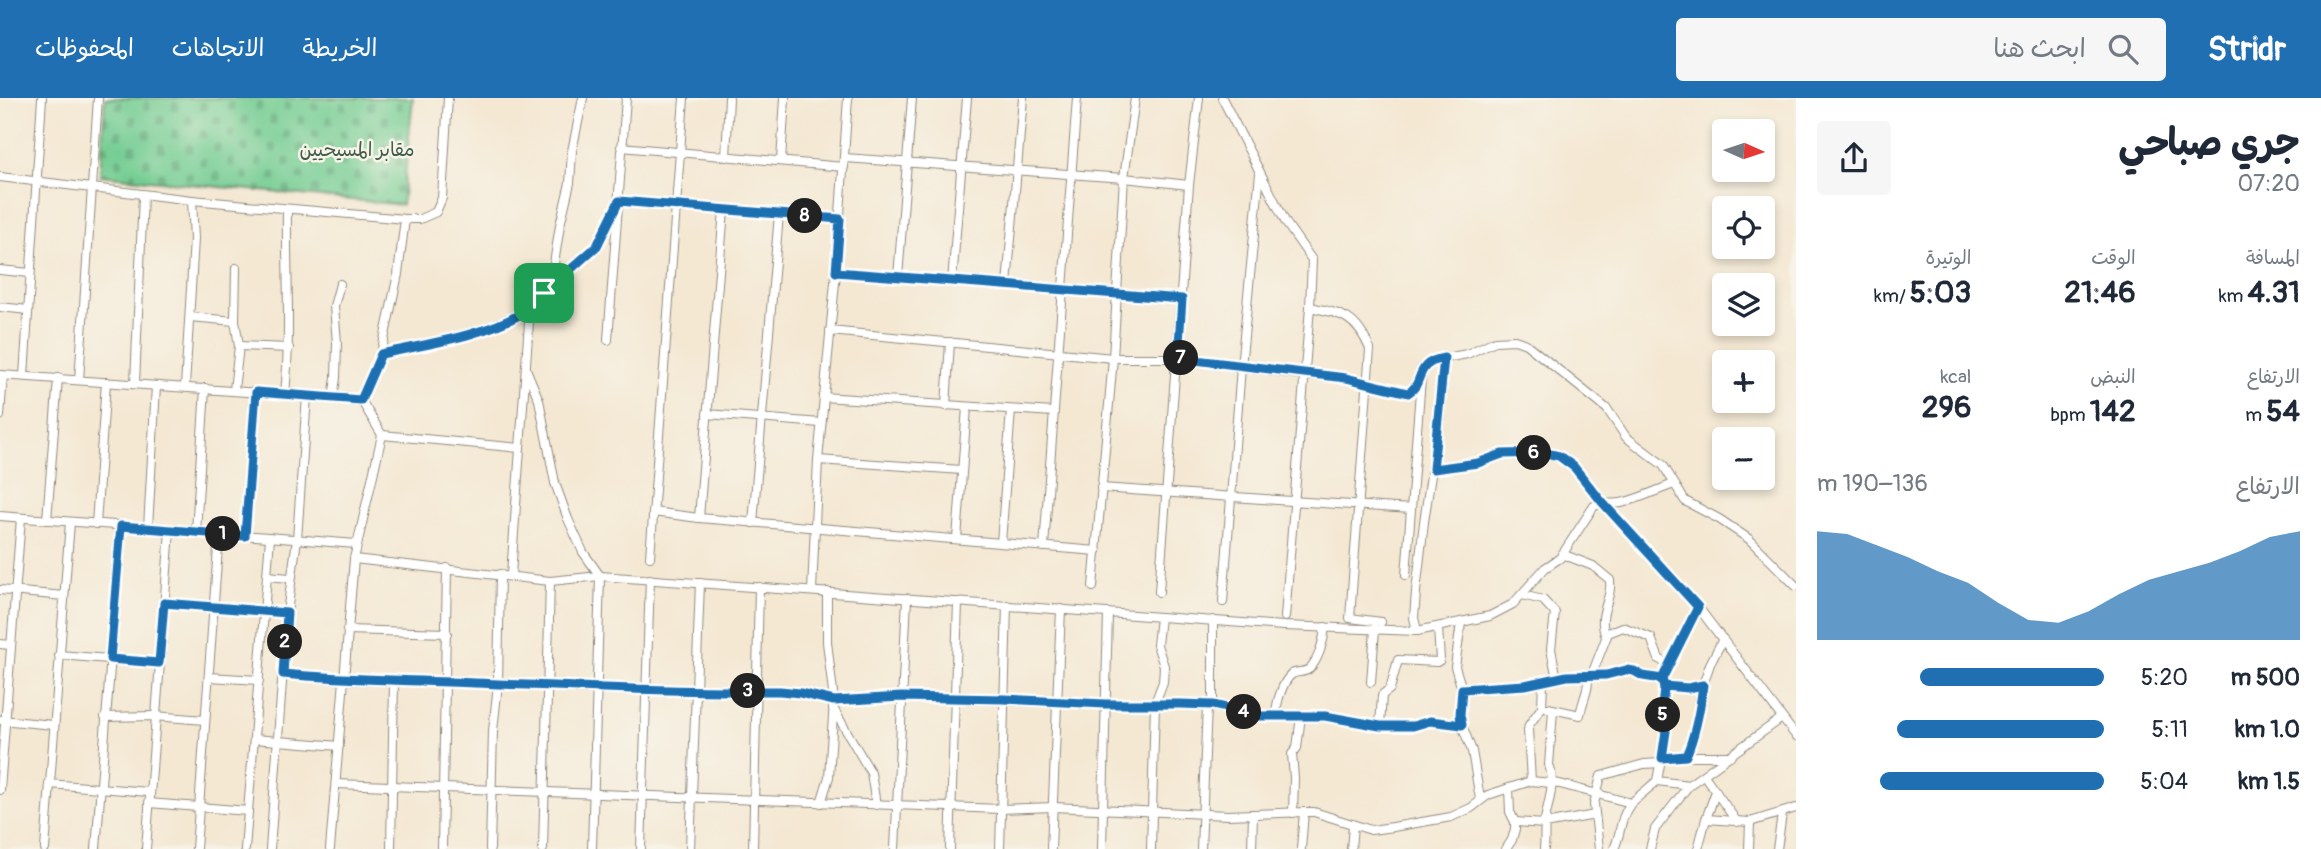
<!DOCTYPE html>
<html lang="ar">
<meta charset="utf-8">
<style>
:root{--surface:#fff;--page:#f6f6f7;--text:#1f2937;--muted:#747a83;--accent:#1f6fb2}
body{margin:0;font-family:Pangolin,"Playpen Sans Arabic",sans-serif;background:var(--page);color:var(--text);direction:rtl;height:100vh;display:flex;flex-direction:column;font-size:26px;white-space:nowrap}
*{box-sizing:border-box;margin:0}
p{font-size:23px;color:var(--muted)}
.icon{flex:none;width:38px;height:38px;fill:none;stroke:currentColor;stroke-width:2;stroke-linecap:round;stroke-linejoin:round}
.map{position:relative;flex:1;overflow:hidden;direction:ltr}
.details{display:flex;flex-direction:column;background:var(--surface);width:525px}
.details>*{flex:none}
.needle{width:46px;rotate:93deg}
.fabs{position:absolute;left:1712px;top:21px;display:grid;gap:14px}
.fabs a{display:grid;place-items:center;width:63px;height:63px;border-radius:7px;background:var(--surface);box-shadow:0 4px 10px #0003;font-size:35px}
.pin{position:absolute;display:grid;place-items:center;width:60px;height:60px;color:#fff;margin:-30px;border-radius:14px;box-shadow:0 4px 10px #0006}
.km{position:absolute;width:35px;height:35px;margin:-18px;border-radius:50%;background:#222;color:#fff;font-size:19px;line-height:35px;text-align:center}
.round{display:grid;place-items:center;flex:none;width:74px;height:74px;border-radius:7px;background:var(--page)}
.head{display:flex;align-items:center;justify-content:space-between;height:119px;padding:0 21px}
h1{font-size:38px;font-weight:700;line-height:52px}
.metrics{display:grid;grid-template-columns:repeat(3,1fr);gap:10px;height:119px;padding:7px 21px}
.metrics div{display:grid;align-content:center}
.metrics b{font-size:30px;font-weight:700}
.metrics small{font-size:19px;font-weight:400}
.metrics p{font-size:19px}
.chart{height:196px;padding:14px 21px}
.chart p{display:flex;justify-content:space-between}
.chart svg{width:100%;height:126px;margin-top:7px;fill:var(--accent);opacity:.7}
ul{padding:0 21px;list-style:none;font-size:23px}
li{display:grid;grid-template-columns:112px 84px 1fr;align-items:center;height:52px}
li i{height:18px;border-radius:9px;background:var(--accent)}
header{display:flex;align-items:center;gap:42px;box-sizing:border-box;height:98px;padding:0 35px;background:var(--accent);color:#fff}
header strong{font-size:33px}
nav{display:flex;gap:38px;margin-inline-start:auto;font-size:24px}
.search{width:490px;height:63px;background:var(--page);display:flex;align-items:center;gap:18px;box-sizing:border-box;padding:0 24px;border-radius:7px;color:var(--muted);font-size:26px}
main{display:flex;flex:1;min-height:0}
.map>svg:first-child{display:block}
.cemetery{fill:url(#cemetery-stones);stroke:#507c5f;stroke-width:2}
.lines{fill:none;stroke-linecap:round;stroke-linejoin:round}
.minor-casing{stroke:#908a7f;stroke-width:10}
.minor{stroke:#fff;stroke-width:8}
.route-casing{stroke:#fff;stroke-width:14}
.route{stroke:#1f6fb2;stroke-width:9}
.labels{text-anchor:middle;stroke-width:5;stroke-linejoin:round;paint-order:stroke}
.park-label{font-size:19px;fill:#415c4a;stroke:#f7f3e8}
</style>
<header>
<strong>Stridr</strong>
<div class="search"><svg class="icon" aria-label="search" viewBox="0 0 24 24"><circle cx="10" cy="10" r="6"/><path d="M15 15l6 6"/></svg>ابحث هنا</div>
<nav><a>الخريطة</a><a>الاتجاهات</a><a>المحفوظات</a></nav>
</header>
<main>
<section class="details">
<div class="head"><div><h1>جري صباحي</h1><p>07:20</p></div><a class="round"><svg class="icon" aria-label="share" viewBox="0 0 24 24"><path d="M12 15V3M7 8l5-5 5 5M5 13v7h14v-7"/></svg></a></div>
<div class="metrics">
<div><p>المسافة</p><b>4.31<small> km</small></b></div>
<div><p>الوقت</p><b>21:46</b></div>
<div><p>الوتيرة</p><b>5:03<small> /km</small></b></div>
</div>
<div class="metrics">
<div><p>الارتفاع</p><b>54<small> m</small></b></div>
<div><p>النبض</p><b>142<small> bpm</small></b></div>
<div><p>kcal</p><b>296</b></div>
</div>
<div class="chart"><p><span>الارتفاع</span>136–190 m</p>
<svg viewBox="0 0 160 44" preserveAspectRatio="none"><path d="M0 44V6L10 7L20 11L30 15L40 20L50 24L60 31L70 37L80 38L90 34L100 28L110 23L120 20L130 17L140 13L150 8L160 6V44z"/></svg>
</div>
<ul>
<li><b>500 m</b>5:20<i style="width:64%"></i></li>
<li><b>1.0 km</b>5:11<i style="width:72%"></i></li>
<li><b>1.5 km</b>5:04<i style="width:78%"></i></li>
</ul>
</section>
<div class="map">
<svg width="1796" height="751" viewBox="0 0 1796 751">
<defs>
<pattern id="cemetery-stones" width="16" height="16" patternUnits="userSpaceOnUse" patternTransform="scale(1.75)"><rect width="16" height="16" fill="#75cd93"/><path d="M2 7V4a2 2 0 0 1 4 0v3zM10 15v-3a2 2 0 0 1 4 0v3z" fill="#65b07f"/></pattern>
</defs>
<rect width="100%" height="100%" fill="#f7f3e8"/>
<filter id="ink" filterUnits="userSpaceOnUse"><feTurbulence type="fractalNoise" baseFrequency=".0143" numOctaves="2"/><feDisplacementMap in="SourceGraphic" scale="14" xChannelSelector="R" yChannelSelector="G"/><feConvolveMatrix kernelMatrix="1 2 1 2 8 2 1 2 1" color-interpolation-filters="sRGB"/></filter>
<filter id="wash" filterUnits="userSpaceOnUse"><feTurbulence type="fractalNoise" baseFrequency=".00686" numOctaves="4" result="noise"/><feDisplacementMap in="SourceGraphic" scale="28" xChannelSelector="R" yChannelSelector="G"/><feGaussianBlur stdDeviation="1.57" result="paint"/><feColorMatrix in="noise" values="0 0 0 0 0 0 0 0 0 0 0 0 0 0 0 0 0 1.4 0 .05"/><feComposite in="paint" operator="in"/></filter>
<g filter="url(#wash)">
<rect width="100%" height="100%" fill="#f4e8d3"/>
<!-- cemetery -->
<path class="cemetery" d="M105,0H413L402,107L100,77Z"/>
</g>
<g filter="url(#ink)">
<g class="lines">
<!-- minor casing -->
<g class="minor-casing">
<g id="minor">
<path d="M1222,0L1286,125L1312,162L1310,209L1285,519"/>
<path d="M621,49L844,69"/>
<path d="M726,59L729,0"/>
<path d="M845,60L1124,80L1189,87"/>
<path d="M781,63L785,0"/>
<path d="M0,79L192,102L405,121"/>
<path d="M0,172L30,175"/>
<path d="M836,174L1182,200"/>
<path d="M898,179L912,0"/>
<path d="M952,184L967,0"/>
<path d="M1007,187L1023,0"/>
<path d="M551,188L597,148L619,103L840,121"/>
<path d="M0,209L28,212"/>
<path d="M1310,209C1343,216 1356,218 1370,251L1350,520L1381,524"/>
<path d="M190,219L235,223"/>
<path d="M830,233L1113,260H1178L1304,277L1346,280L1408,295L1414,291L1422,270L1435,262L1467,256L1495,243L1515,242L1526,246L1607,311L1626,339L1663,367L1685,403L1719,421L1749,441L1796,488"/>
<path d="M608,242L626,0"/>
<path d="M239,248L289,250"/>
<path d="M381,256C431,245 485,236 530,210"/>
<path d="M526,271L539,302L555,385L568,421L583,454L600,478L592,751"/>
<path d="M0,277L361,302L382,337L354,461L330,751"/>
<path d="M24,278L42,0"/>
<path d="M79,282L98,0"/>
<path d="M135,286L143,97"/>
<path d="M185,289L194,141L192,102"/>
<path d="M234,292L239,248L235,223L236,170"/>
<path d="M285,296C291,235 286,173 287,111"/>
<path d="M823,299L1053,314"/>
<path d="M333,300L336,280L337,245L334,208L340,186"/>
<path d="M361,302L381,256L398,176L405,121H420L436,114L442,100L448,0"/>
<path d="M946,308L950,244"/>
<path d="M707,316L821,325"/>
<path d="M0,318L3,277"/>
<path d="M382,337L520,350"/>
<path d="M818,362L962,372"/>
<path d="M1433,371L1478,365L1502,356L1546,355L1565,361L1574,369L1602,404L1698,509L1796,638"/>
<path d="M1101,390L1411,411"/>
<path d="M653,414L699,420L1097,453"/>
<path d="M0,418L356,446"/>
<path d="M699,420L724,112"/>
<path d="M47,422L58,280"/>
<path d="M753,425L779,116"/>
<path d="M96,426L106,284"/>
<path d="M148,430L156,288"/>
<path d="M196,434L205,290"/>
<path d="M245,438L256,294"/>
<path d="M957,441L967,309"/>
<path d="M1001,445L1011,312"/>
<path d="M1044,449L1077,0"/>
<path d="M1562,456L1593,468L1610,482C1613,503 1596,514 1606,539"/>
<path d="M650,459L684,0"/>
<path d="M354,461L550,483L600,478L1284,528L1417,533L1490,518L1513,506L1545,470L1560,460L1594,408C1604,403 1611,407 1621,405C1639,401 1657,392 1674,386"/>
<path d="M511,477L530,210L544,195L552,179L560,127L570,85L572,53L583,0"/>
<path d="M1406,477L1421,280"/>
<path d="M267,478L290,480"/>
<path d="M1093,489L1113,260L1124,80L1135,0"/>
<path d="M0,492L64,498"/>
<path d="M812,493L818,362L836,174L848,0"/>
<path d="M1159,494L1189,87L1199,0"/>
<path d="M1522,497L1543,502L1555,515L1551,551L1557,581"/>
<path d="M1223,504L1241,269L1260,75"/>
<path d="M164,505L287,515"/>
<path d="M1461,525L1455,569L1462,591"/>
<path d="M347,532L447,535"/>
<path d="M1417,533L1414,520L1416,494L1424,424L1439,324L1444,260"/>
<path d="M0,546L11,547"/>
<path d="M59,557L159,565"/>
<path d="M283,576L344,582L470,584L597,591L780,593L801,595L834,603L901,599L1105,606H1180L1213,608L1261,618L1325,619L1380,628H1413L1430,623L1462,627"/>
<path d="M1592,576L1608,535L1623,529L1651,540L1659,561L1669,567"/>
<path d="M209,579L259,582"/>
<path d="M1662,581L1698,509"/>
<path d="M1371,584L1375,531"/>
<path d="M1213,608V522"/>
<path d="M833,610L871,675L876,707"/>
<path d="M1548,610L1580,617C1583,599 1589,595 1588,576"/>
<path d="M1276,618C1276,606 1282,584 1292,576C1297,573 1304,575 1309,571C1319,562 1324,542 1325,529"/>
<path d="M105,619L154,618L205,622"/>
<path d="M1,622L53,627"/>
<path d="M1380,628L1382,597L1390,591L1398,562L1437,564L1440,562L1438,530"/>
<path d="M254,641L339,648"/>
<path d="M1686,658H1730"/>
<path d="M1662,660L1686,658L1695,635L1703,587"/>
<path d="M1704,677L1737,724"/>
<path d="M1531,683L1528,632L1529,627L1542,609L1543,584"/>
<path d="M1657,683L1689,687"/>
<path d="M49,686L149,694"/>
<path d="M336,686L1001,711L1053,709L1228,717L1304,714H1314L1371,732L1393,729L1451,719L1471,710L1488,697L1531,683L1560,686L1631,705L1657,683L1666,633L1662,608L1664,588"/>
<path d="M0,692L21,420"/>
<path d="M1480,701L1472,653L1460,622L1462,591L1525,587L1567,578L1606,577L1626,572L1662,581L1664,588L1688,590L1703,587L1710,566L1723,541"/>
<path d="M149,705L248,713"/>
<path d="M821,705L829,679L834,603L827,544V494"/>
<path d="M1293,715L1294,680L1292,656L1297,650L1301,618"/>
<path d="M1706,721L1716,693"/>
<path d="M1515,724L1545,726L1595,717"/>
<path d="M45,751L70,424"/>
<path d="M96,751L121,428"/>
<path d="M146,751L170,432"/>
<path d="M196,751L219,436"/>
<path d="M245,751L270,440"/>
<path d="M270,751L287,515L297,441L307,298"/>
<path d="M391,751L394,583"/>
<path d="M442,751L447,470"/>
<path d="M490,751L493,633L498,586L500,476"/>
<path d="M543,751L550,483"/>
<path d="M641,751L650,481"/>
<path d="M690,751L700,485"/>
<path d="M753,751L759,489"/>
<path d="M895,751L907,500"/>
<path d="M950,751L958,504"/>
<path d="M1000,751L1007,507"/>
<path d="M1051,751L1061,511"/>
<path d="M1102,751L1108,515"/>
<path d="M1151,751L1155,605L1163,584L1164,568L1157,547L1160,519"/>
<path d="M1201,751L1207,608"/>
<path d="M1252,751L1253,716"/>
<path d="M1301,751L1304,714"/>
<path d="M1351,751L1353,727"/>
<path d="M1506,751L1512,742L1515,731V724L1510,714L1509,690"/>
<path d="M1544,751C1545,742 1544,732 1545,722C1548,704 1556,685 1549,667L1553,612"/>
<path d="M1599,751L1594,706L1601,678L1644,666L1660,665"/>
<path d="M1614,751C1622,734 1619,721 1631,705"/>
<path d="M1650,751L1655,731L1689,687L1782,620"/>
<path d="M1698,751L1706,721L1750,724L1796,710"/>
<path d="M1749,751L1750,724"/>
<path d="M1777,751L1782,716"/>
</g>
</g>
<!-- minor -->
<use href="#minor" class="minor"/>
</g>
</g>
<g class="lines" filter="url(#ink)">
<!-- route casing -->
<g class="route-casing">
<path id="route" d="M544,195C539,201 534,207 528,211C494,236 423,247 381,256L361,302L256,294L245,438L121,428L110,561L159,565L164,505L287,515L283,576C347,582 411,582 475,585C577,589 678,594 780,593L800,595L834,603L901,599L1004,601L1105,606H1181L1213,607L1261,618H1325L1380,628H1413L1430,623L1462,627L1460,617L1462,591L1525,587L1567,578L1606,577L1626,572L1634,573L1643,578L1662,581L1664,591L1662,608L1666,633L1662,660L1686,658C1696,635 1700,612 1703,587L1688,590L1664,588L1662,581L1698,509L1602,404L1574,369L1559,358L1546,355L1502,356L1478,365L1433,371L1444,260C1413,265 1425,286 1408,295L1346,280L1178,260L1182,201L836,174L840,121L619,103L597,148L544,195"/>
</g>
<!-- route -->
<use href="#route" class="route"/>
</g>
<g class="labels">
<!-- park labels -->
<g class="park-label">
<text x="357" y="58">مقابر المسيحيين</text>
</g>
</g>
</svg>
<div class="fabs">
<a><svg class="needle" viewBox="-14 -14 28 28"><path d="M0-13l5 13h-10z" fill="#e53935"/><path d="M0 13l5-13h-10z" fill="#747a83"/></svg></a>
<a><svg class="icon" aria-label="locate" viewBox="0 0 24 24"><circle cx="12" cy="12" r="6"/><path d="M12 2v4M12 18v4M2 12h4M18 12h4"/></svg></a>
<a><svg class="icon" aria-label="layers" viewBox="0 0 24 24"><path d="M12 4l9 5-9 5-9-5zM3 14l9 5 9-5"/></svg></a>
<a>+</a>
<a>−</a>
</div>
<div class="pin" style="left:544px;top:195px;background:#1e9e55"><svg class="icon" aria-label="arrive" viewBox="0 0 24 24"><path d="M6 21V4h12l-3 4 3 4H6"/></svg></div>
<b class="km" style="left:223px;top:436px">1</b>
<b class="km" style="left:285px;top:544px">2</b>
<b class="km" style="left:748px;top:593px">3</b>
<b class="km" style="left:1244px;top:614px">4</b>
<b class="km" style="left:1663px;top:617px">5</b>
<b class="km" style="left:1534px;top:355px">6</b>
<b class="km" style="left:1181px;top:260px">7</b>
<b class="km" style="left:805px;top:118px">8</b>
</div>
</main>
